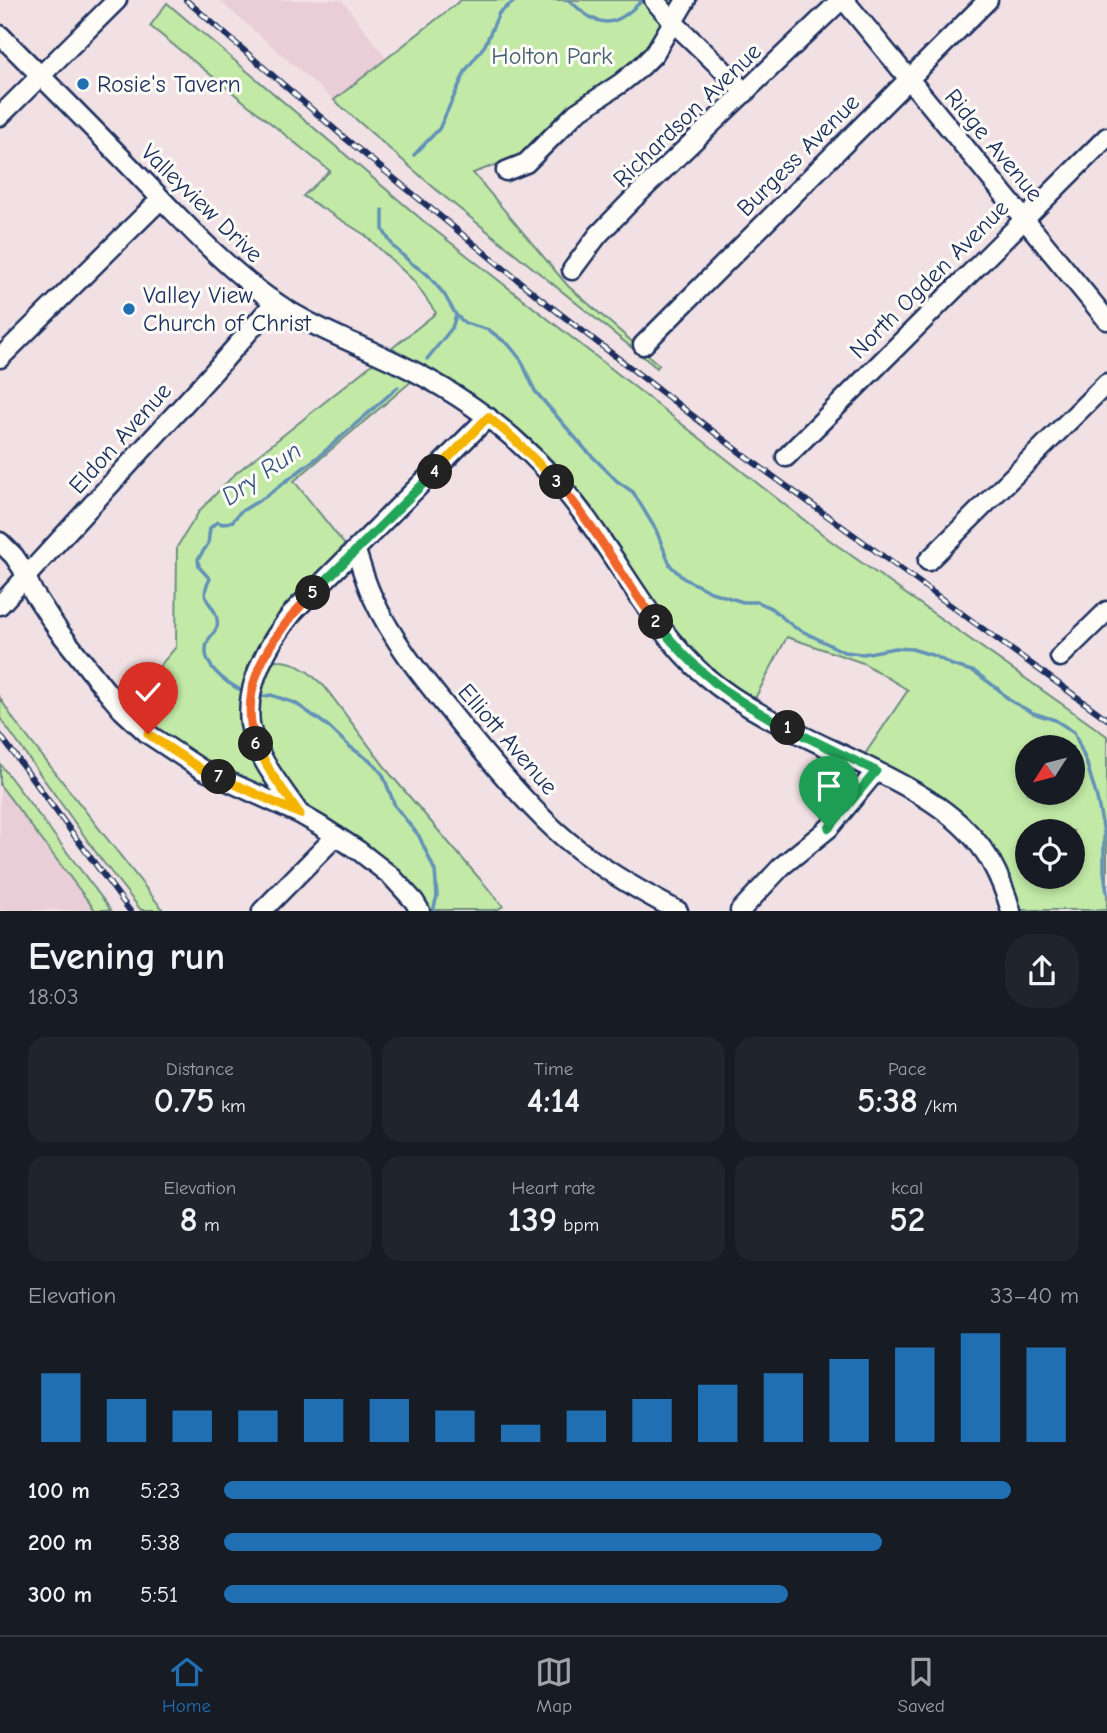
<!DOCTYPE html>
<meta charset="utf-8">
<style>
:root{--surface:#171b24;--page:#20242c;--text:#f1f3f6;--muted:#9ea1a6;--line:#363941;--accent:#1f6fb2}
body{margin:0;font-family:"Comic Neue",sans-serif;background:var(--page);color:var(--text);height:100vh;display:flex;flex-direction:column;font-size:26px;white-space:nowrap}
*{box-sizing:border-box;margin:0}
p{font-size:23px;color:var(--muted)}
.icon{flex:none;width:38px;height:38px;fill:none;stroke:currentColor;stroke-width:2;stroke-linecap:round;stroke-linejoin:round}
.map{position:relative;height:911px;overflow:hidden}
.details{display:flex;flex-direction:column;background:var(--surface);flex:1}
.details>*{flex:none}
.needle{width:46px;rotate:234deg}
.fabs{position:absolute;left:1015px;top:735px;display:grid;gap:14px}
.fabs a{display:grid;place-items:center;width:70px;height:70px;border-radius:50%;background:var(--surface);box-shadow:0 4px 10px #0003;font-size:35px}
.pin{position:absolute;display:grid;place-items:center;width:60px;height:60px;color:#fff;margin:-72px -30px;border-radius:50% 50% 50% 0;rotate:-45deg;box-shadow:0 0 7px #0007}
.pin .icon{rotate:45deg}
.km{position:absolute;width:35px;height:35px;margin:-18px;border-radius:50%;background:#222;color:#fff;font-size:19px;line-height:35px;text-align:center}
.round{display:grid;place-items:center;flex:none;width:74px;height:74px;border-radius:28px;background:var(--page)}
.head{display:flex;align-items:center;justify-content:space-between;height:119px;padding:0 28px}
h1{font-size:38px;font-weight:800;line-height:52px}
.metrics{display:grid;grid-template-columns:repeat(3,1fr);gap:10px;height:119px;padding:7px 28px}
.metrics div{display:grid;align-content:center;border-radius:18px;background:var(--page);text-align:center}
.metrics b{font-size:35px;font-weight:800}
.metrics small{font-size:19px;font-weight:400}
.metrics p{font-size:19px}
.chart{height:196px;padding:14px 28px}
.chart p{display:flex;justify-content:space-between}
.chart svg{width:100%;height:126px;margin-top:7px;stroke:var(--accent);stroke-width:6}
ul{padding:0 28px;list-style:none;font-size:23px}
li{display:grid;grid-template-columns:112px 84px 1fr;align-items:center;height:52px}
li i{height:18px;border-radius:9px;background:var(--accent)}
.tabs{display:flex;justify-content:space-around;align-items:center;height:98px;border-top:2px solid var(--line);background:var(--surface);font-size:19px;color:var(--muted)}
.tabs a{display:grid;justify-items:center;gap:4px}
.tabs .current{color:var(--accent)}
.map>svg:first-child{display:block}
.built{fill:#e9ced7}
.green{fill:#c2eaa6;stroke:#6e8c82;stroke-width:2;fill-rule:evenodd}
.lines{fill:none;stroke-linecap:round;stroke-linejoin:round}
.stream{stroke:#6391b8;stroke-width:3.5}
.minor-casing{stroke:#1b2f5e;stroke-width:23}
.minor{stroke:#fdfcf7;stroke-width:18}
.rail-casing{stroke:#1b2f5e;stroke-width:6}
.rail{stroke:#fdfcf7;stroke-width:3.5;stroke-dasharray:10;stroke-linecap:butt}
.split-1-casing{stroke:#fff;stroke-width:14}
.split-2-casing{stroke:#fff;stroke-width:14}
.split-3-casing{stroke:#fff;stroke-width:14}
.split-4-casing{stroke:#fff;stroke-width:14}
.split-5-casing{stroke:#fff;stroke-width:14}
.split-6-casing{stroke:#fff;stroke-width:14}
.split-7-casing{stroke:#fff;stroke-width:14}
.split-8-casing{stroke:#fff;stroke-width:14}
.split-1{stroke:#22a559;stroke-width:9}
.split-2{stroke:#22a559;stroke-width:9}
.split-3{stroke:#f0652b;stroke-width:9}
.split-4{stroke:#f5b400;stroke-width:9}
.split-5{stroke:#22a559;stroke-width:9}
.split-6{stroke:#f0652b;stroke-width:9}
.split-7{stroke:#f5b400;stroke-width:9}
.split-8{stroke:#f5b400;stroke-width:9}
.poi-dot{fill:#1f6fb2;stroke:#fdfcf7;stroke-width:2.5}
.labels{text-anchor:middle;stroke-width:6;stroke-linejoin:round;paint-order:stroke}
.park-label{font-size:24px;fill:#455e70;stroke:#fdfcf7}
.poi-label{font-size:24px;fill:#1b2f5e;stroke:#fdfcf7;text-anchor:start}
.street-label{font-size:24px;fill:#1b2f5e;stroke:#fdfcf7}
.water-label{font-size:26px;font-style:italic;fill:#395884;stroke:#fdfcf7}
</style>
<div class="map">
<svg width="1107" height="911" viewBox="0 0 1107 911">
<rect width="100%" height="100%" fill="#f1e1e4"/>
<filter id="ink" filterUnits="userSpaceOnUse"><feTurbulence type="fractalNoise" baseFrequency=".0143" numOctaves="2"/><feDisplacementMap in="SourceGraphic" scale="14" xChannelSelector="R" yChannelSelector="G"/><feConvolveMatrix kernelMatrix="1 2 1 2 8 2 1 2 1" color-interpolation-filters="sRGB"/></filter>
<g filter="url(#ink)">
<!-- built -->
<g class="built">
<path d="M219,0H342L386,58L334,100Z"/>
<path d="M0,785L95,910H0Z"/>
</g>
<!-- green -->
<g class="green">
<path d="M461,0H678L656,44L529,153L473,173L568,286L659,365L657,368L440,193L334,100Z"/>
<path d="M167,3L427,224L831,541L1107,736V910H1011L978,844L859,763L908,690L863,663L787,637L750,708L707,677L553,477L420,374L294,481L352,554L262,662L277,660L292,663L308,672L324,686L391,775L503,906L497,910H420L319,825L270,774L262,797L122,710L176,647L177,547L200,510L236,473L436,313L413,280L365,235L303,196L330,171L150,26ZM1027,747H1073V793H1027ZM1027,831H1073V877H1027Z"/>
<path d="M0,698L14,720L163,910H141L100,858L0,718Z"/>
<path d="M0,764L111,910H95L0,785Z"/>
</g>
<g class="lines">
<!-- stream -->
<g class="stream">
<path d="M568,0C576,5 582,13 590,17C613,30 626,15 643,0"/>
<path d="M414,155L439,129L466,70L485,45L499,13L516,0"/>
<path d="M383,210V230L393,246L411,263L427,274L444,294L456,315L465,323L489,330L509,345L521,360L535,391L585,449L617,481L633,492L656,530L670,565L683,578L711,592L743,602H758L771,608L794,627L844,652L863,654L895,648L912,649L935,656L952,665L975,672L998,689L1009,700L1033,713L1055,720L1074,732L1086,761L1097,798L1104,833V871L1107,893"/>
<path d="M427,359L452,328L456,315"/>
<path d="M245,692C227,684 196,663 209,639C214,631 219,629 217,619C214,601 197,602 210,579L199,567L198,559L208,544L210,528L217,522L223,524L233,521L240,512L265,497L318,457L398,387"/>
<path d="M256,696L261,697L271,695L295,703L328,726L349,746L373,763L383,775L395,806L419,836L435,871L437,896L433,911"/>
</g>
<!-- minor casing -->
<g class="minor-casing">
<g id="minor">
<path d="M654,0L674,23L720,67L745,93"/>
<path d="M844,0L1107,320"/>
<path d="M0,35C48,83 97,132 144,181C185,223 226,269 275,302C313,328 356,343 397,363C439,383 477,407 512,437C545,466 574,499 598,535C632,584 660,636 705,676C751,715 813,740 866,766C913,789 962,814 990,860C999,876 1006,893 1011,911"/>
<path d="M0,116L117,0"/>
<path d="M506,171L526,163L576,113L621,83L642,66L654,54L686,0"/>
<path d="M572,270L598,235L633,199L841,0"/>
<path d="M643,345L988,0"/>
<path d="M0,358L161,199"/>
<path d="M786,457L1107,137"/>
<path d="M0,542L14,556L22,568L33,592L58,630L107,692L122,710L148,734L201,769L300,814L319,825L359,851L391,876L414,901L420,911"/>
<path d="M356,551C361,566 365,581 372,596C392,640 422,677 452,714C484,754 517,794 554,829C591,863 634,888 678,911"/>
<path d="M928,561L1107,383"/>
<path d="M0,605L209,377L275,302"/>
<path d="M1060,657L1107,611"/>
<path d="M299,813C287,795 273,778 263,759C257,748 252,736 250,724C245,683 270,641 294,611L488,417"/>
<path d="M262,911L336,836"/>
<path d="M740,911L782,866L829,828L876,771"/>
</g>
</g>
<!-- minor -->
<use href="#minor" class="minor"/>
<!-- rail casing -->
<g class="rail-casing">
<g id="rail">
<path d="M186,0L346,139L541,299L745,456L1107,719"/>
<path d="M0,735L130,911"/>
</g>
</g>
<!-- rail -->
<use href="#rail" class="rail"/>
</g>
</g>
<g class="lines" filter="url(#ink)">
<!-- split-1 casing -->
<g class="split-1-casing">
<path id="split-1" d="M788,728L876,771L829,828"/>
</g>
<!-- split-2 casing -->
<g class="split-2-casing">
<path id="split-2" d="M656,622C697,674 730,698 788,728"/>
</g>
<!-- split-3 casing -->
<g class="split-3-casing">
<path id="split-3" d="M557,482C595,526 621,576 656,622"/>
</g>
<!-- split-4 casing -->
<g class="split-4-casing">
<path id="split-4" d="M435,472L488,417L513,438L557,482"/>
</g>
<!-- split-5 casing -->
<g class="split-5-casing">
<path id="split-5" d="M313,593L435,472"/>
</g>
<!-- split-6 casing -->
<g class="split-6-casing">
<path id="split-6" d="M256,744C235,686 274,632 313,593"/>
</g>
<!-- split-7 casing -->
<g class="split-7-casing">
<path id="split-7" d="M219,777L300,814L271,773L256,744"/>
</g>
<!-- split-8 casing -->
<g class="split-8-casing">
<path id="split-8" d="M148,734L201,769L219,777"/>
</g>
<!-- split-1 -->
<use href="#split-1" class="split-1"/>
<!-- split-2 -->
<use href="#split-2" class="split-2"/>
<!-- split-3 -->
<use href="#split-3" class="split-3"/>
<!-- split-4 -->
<use href="#split-4" class="split-4"/>
<!-- split-5 -->
<use href="#split-5" class="split-5"/>
<!-- split-6 -->
<use href="#split-6" class="split-6"/>
<!-- split-7 -->
<use href="#split-7" class="split-7"/>
<!-- split-8 -->
<use href="#split-8" class="split-8"/>
</g>
<!-- markers -->
<g class="poi-dot">
<circle cx="83" cy="84" r="7"/>
<circle cx="129" cy="309" r="7"/>
</g>
<g class="labels">
<!-- park labels -->
<g class="park-label">
<text x="552" y="64">Holton Park</text>
</g>
<!-- poi labels -->
<g class="poi-label">
<text x="97" y="92">Rosie's Tavern</text>
<text x="143" y="303">Valley View<tspan x="143" dy="28">Church of Christ</tspan></text>
</g>
<!-- street labels -->
<g class="street-label">
<text transform="translate(687 115) rotate(-44)" y="8">Richardson Avenue</text>
<text transform="translate(994 145) rotate(50)" y="8">Ridge Avenue</text>
<text transform="translate(798 155) rotate(-45)" y="8">Burgess Avenue</text>
<text transform="translate(202 203) rotate(44)" y="8">Valleyview Drive</text>
<text transform="translate(929 279) rotate(-45)" y="8">North Ogden Avenue</text>
<text transform="translate(120 438) rotate(-48)" y="8">Eldon Avenue</text>
<text transform="translate(508 739) rotate(49)" y="8">Elliott Avenue</text>
</g>
<!-- water labels -->
<g class="water-label">
<text transform="translate(261 473) rotate(-35)" y="9">Dry Run</text>
</g>
</g>
</svg>
<div class="fabs">
<a><svg class="needle" viewBox="-14 -14 28 28"><path d="M0-13l5 13h-10z" fill="#e53935"/><path d="M0 13l5-13h-10z" fill="#9ea1a6"/></svg></a>
<a><svg class="icon" aria-label="locate" viewBox="0 0 24 24"><circle cx="12" cy="12" r="6"/><path d="M12 2v4M12 18v4M2 12h4M18 12h4"/></svg></a>
</div>
<div class="pin" style="left:829px;top:828px;background:#1e9e55"><svg class="icon" aria-label="arrive" viewBox="0 0 24 24"><path d="M6 21V4h12l-3 4 3 4H6"/></svg></div>
<div class="pin" style="left:148px;top:734px;background:#d93025"><svg class="icon" aria-label="check" viewBox="0 0 24 24"><path d="M5 12l5 5 9-10"/></svg></div>
<b class="km" style="left:788px;top:728px">1</b>
<b class="km" style="left:656px;top:622px">2</b>
<b class="km" style="left:557px;top:482px">3</b>
<b class="km" style="left:435px;top:472px">4</b>
<b class="km" style="left:313px;top:593px">5</b>
<b class="km" style="left:256px;top:744px">6</b>
<b class="km" style="left:219px;top:777px">7</b>
</div>
<section class="details">
<div class="head"><div><h1>Evening run</h1><p>18:03</p></div><a class="round"><svg class="icon" aria-label="share" viewBox="0 0 24 24"><path d="M12 15V3M7 8l5-5 5 5M5 13v7h14v-7"/></svg></a></div>
<div class="metrics">
<div><p>Distance</p><b>0.75<small> km</small></b></div>
<div><p>Time</p><b>4:14</b></div>
<div><p>Pace</p><b>5:38<small> /km</small></b></div>
</div>
<div class="metrics">
<div><p>Elevation</p><b>8<small> m</small></b></div>
<div><p>Heart rate</p><b>139<small> bpm</small></b></div>
<div><p>kcal</p><b>52</b></div>
</div>
<div class="chart"><p><span>Elevation</span>33–40 m</p>
<svg viewBox="0 0 160 44" preserveAspectRatio="none"><path d="M5 44V20M15 44V29M25 44V33M35 44V33M45 44V29M55 44V29M65 44V33M75 44V38M85 44V33M95 44V29M105 44V24M115 44V20M125 44V15M135 44V11M145 44V6M155 44V11"/></svg>
</div>
<ul>
<li><b>100 m</b>5:23<i style="width:92%"></i></li>
<li><b>200 m</b>5:38<i style="width:77%"></i></li>
<li><b>300 m</b>5:51<i style="width:66%"></i></li>
</ul>
</section>
<nav class="tabs">
<a class="current"><svg class="icon" aria-label="home" viewBox="0 0 24 24"><path d="M3 11l9-7 9 7M6 9v11h12V9"/></svg>Home</a>
<a><svg class="icon" aria-label="map" viewBox="0 0 24 24"><path d="M3 6l6-2 6 2 6-2v14l-6 2-6-2-6 2zM9 4v14M15 6v14"/></svg>Map</a>
<a><svg class="icon" aria-label="saved" viewBox="0 0 24 24"><path d="M7 4h10v16l-5-4-5 4z"/></svg>Saved</a>
</nav>
